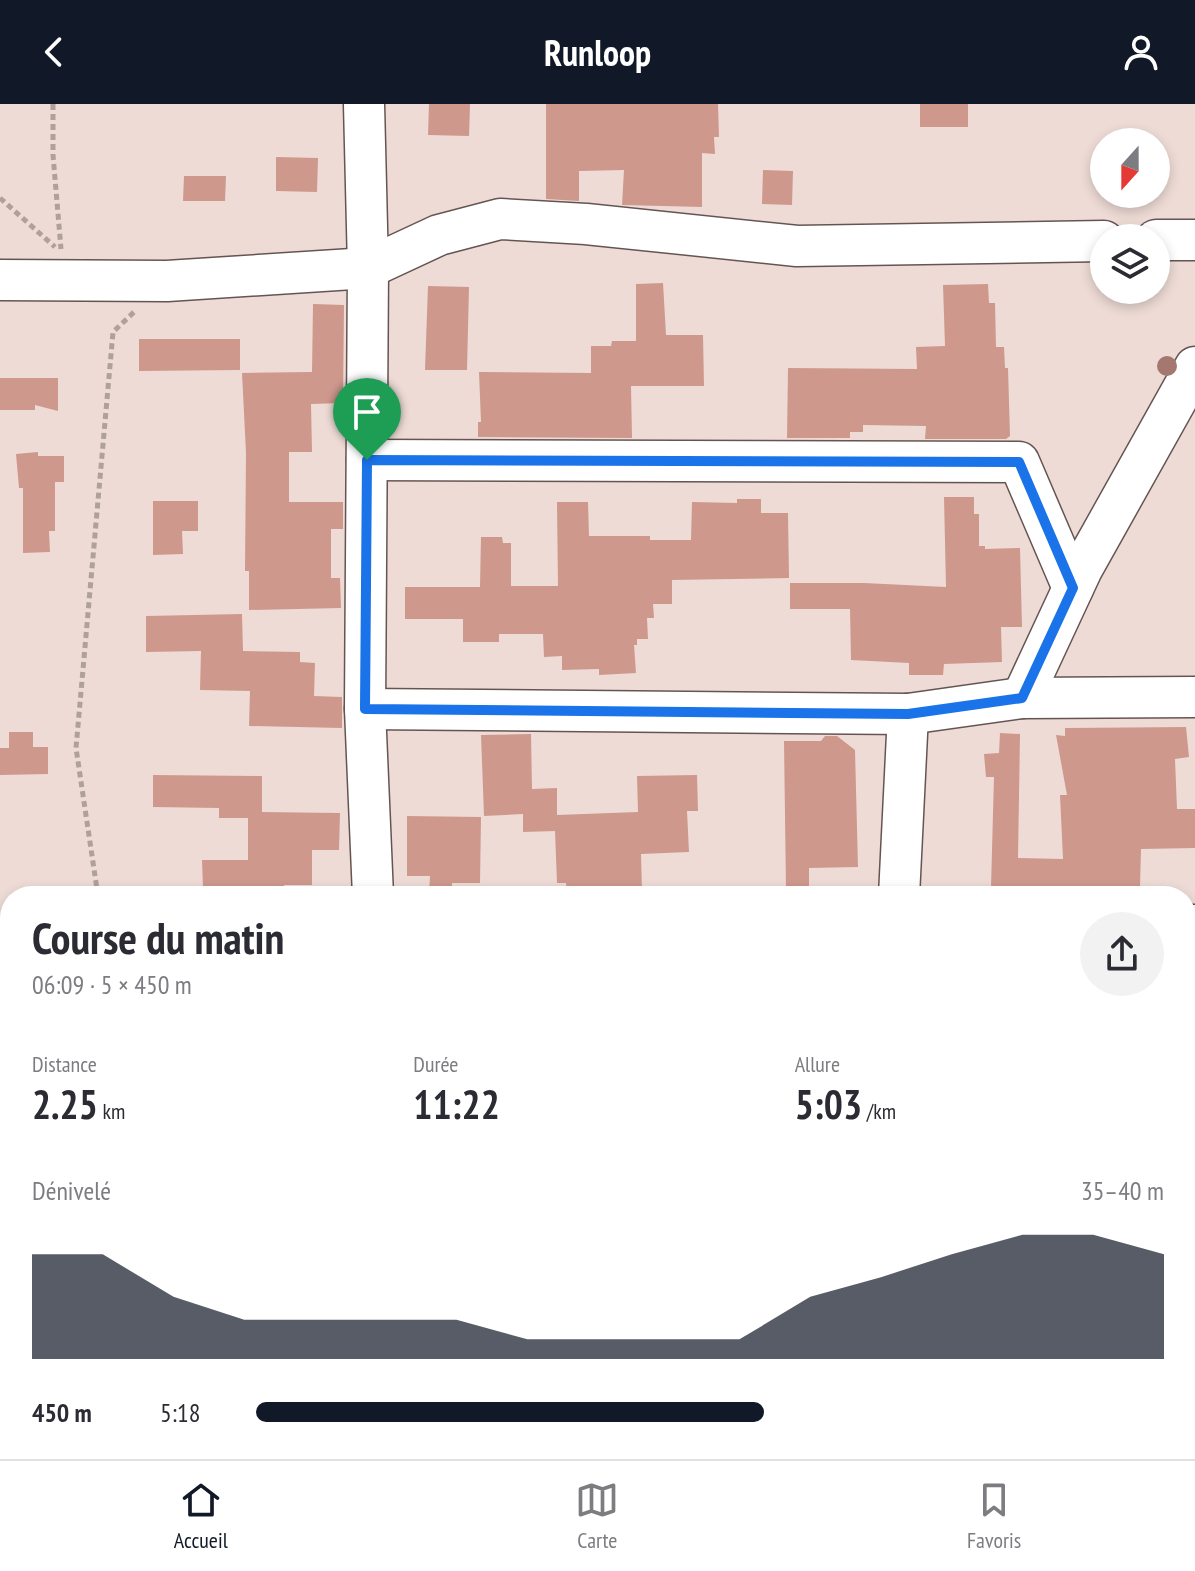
<!DOCTYPE html>
<html lang="fr">
<meta charset="utf-8">
<style>
:root{--surface:#fff;--page:#f2f2f3;--text:#2b2b33;--muted:#7c7c81;--line:#e1e1e2;--accent:#111827}
body{margin:0;font-family:"PT Sans Narrow",sans-serif;background:var(--page);color:var(--text);height:100vh;display:flex;flex-direction:column;font-size:30px;white-space:nowrap}
*{box-sizing:border-box;margin:0}
p{font-size:26px;color:var(--muted)}
.icon{flex:none;width:44px;height:44px;fill:none;stroke:currentColor;stroke-width:2;stroke-linecap:round;stroke-linejoin:round}
.map{position:relative;flex:1;overflow:hidden}
.sheet{position:absolute;left:0px;top:782px;width:1196px;height:574px;display:flex;flex-direction:column;background:var(--surface);border-radius:32px 32px 0 0;box-shadow:0 4px 12px #0003}
.sheet>*{flex:none}
.needle{width:52px;rotate:201deg}
.buttons{position:absolute;left:1090px;top:24px;display:grid;gap:16px}
.buttons a{display:grid;place-items:center;width:80px;height:80px;border-radius:50%;background:var(--surface);box-shadow:0 4px 12px #0003;font-size:40px}
.pin{position:absolute;display:grid;place-items:center;width:68px;height:68px;color:#fff;margin:-82px -34px;border-radius:50% 50% 50% 0;rotate:-45deg;box-shadow:0 0 8px #0007}
.pin .icon{rotate:45deg}
.round{display:grid;place-items:center;flex:none;width:84px;height:84px;border-radius:42px;background:var(--page)}
.overview{display:flex;align-items:center;justify-content:space-between;height:136px;padding:0 32px}
h1{font-size:44px;font-weight:700;line-height:60px}
.stats{display:grid;grid-template-columns:repeat(3,1fr);gap:12px;height:136px;padding:8px 32px}
.stats div{display:grid;align-content:center}
.stats b{font-size:40px;font-weight:700}
.stats small{font-size:22px;font-weight:400}
.stats p{font-size:22px}
.chart{height:224px;padding:16px 32px}
.chart p{display:flex;justify-content:space-between}
.chart svg{width:100%;height:144px;margin-top:8px;fill:var(--accent);opacity:.7}
ul{padding:0 32px;list-style:none;font-size:26px}
li{display:grid;grid-template-columns:128px 96px 1fr;align-items:center;height:60px}
li i{height:20px;border-radius:10px;background:var(--accent)}
header{display:flex;justify-content:space-between;align-items:center;height:104px;padding:0 32px;background:var(--accent);color:#fff;font-size:36px;font-weight:700}
.dock{display:flex;justify-content:space-around;align-items:center;height:112px;border-top:2px solid var(--line);background:var(--surface);font-size:22px;color:var(--muted)}
.dock a{display:grid;justify-items:center;gap:4px}
.dock .active{color:var(--accent)}
.map>svg:first-child{display:block}
.building{fill:#ce988d}
.lines{fill:none;stroke-linecap:round;stroke-linejoin:round}
.minor-casing{stroke:#655552;stroke-width:43}
.path{stroke:#afa09c;stroke-width:5;stroke-dasharray:6 4;stroke-linecap:butt}
.minor{stroke:#fff;stroke-width:40}
.tree{fill:#a4776f}
.route-casing{stroke:#fff;stroke-width:16}
.route{stroke:#1a73e8;stroke-width:10}
</style>
<header><svg class="icon" aria-label="back" viewBox="0 0 24 24"><path d="M15 5l-7 7 7 7"/></svg>Runloop<svg class="icon" aria-label="person" viewBox="0 0 24 24"><circle cx="12" cy="8" r="4"/><path d="M4 21q1-7 8-7t8 7"/></svg></header>
<div class="map">
<svg width="1195" height="1355" viewBox="0 0 1195 1355">
<rect width="100%" height="100%" fill="#eedbd6"/>
<!-- building -->
<g class="building">
<path d="M429,0H470L469,32L428,31Z"/>
<path d="M546,0H718L719,33H714L715,50L702,49V103L622,101L624,66L579,67V97L546,95Z"/>
<rect x="920" y="0" width="48" height="23"/>
<path d="M276,53L318,54L317,88L276,87Z"/>
<path d="M763,66L793,67L792,101L762,100Z"/>
<path d="M184,72H226L225,97H183Z"/>
<path d="M663,179L666,231H703L704,282H631L632,334L478,333V318H481L479,268L591,269V242H611L612,237H636V180Z"/>
<path d="M988,180L989,199H995L996,243H1004L1005,264H1008L1010,332L1006,335H925L926,322L863,321V328H850V334H787L788,264L917,265L916,243L945,242L943,181Z"/>
<path d="M428,182L469,183L467,266H425Z"/>
<path d="M313,200L344,201L343,299L311,300L312,348H289V398H343V425H331V474H340L341,504L249,506V467H245L246,349L242,269L312,268Z"/>
<path d="M139,235H240V266L139,267Z"/>
<path d="M0,274H58V307L35,301V306H0Z"/>
<path d="M38,348V352H64V378H55V427H49L50,448L23,449V384H19L16,350Z"/>
<path d="M944,393H974V410H979V442H985V445L1020,444L1022,523H1001L1002,558L944,560L943,571H909V559L851,556L850,505H790V479H864L946,483Z"/>
<path d="M737,395H761V409H788L789,474L672,476V500H653L654,514H647L648,535H637V541H634L636,569L599,571V565L562,566V552L544,553L543,530H499V538H463V515H405V483H480L481,433H502L503,439H511V482H558L557,398H588L589,432H650V436H691L692,398L737,399Z"/>
<path d="M153,397H198V427H182L183,450L153,451Z"/>
<path d="M242,510L243,547L300,548V558L315,559L314,592L342,593V624L249,622L250,587L200,586L201,547L146,548V512Z"/>
<path d="M1186,623L1189,653L1175,655L1177,705H1195V744L1141,745L1140,782L991,783L994,673H986L984,650L999,649L1000,629L1020,630L1018,754L1063,755L1060,691H1067L1056,631L1065,632V624Z"/>
<path d="M9,628H33V643H48V670L0,671V644H9Z"/>
<path d="M531,630L532,685L557,684V711L638,708L637,672L697,671L698,707H687L689,748L641,750L642,788H567L566,779H557L555,727L523,728V710L484,712L481,631Z"/>
<path d="M825,632H837L855,646L858,763L809,764V787L786,786L784,637H821Z"/>
<path d="M153,671L262,672V708L340,709L339,746H312V781H284V787H261V784H203L202,756H248V714H219V704L153,703Z"/>
<path d="M407,712L481,713L480,779H452L451,792L429,791L430,772H407Z"/>
</g>
<g class="lines">
<!-- minor casing -->
<g class="minor-casing">
<g id="minor">
<path d="M364,0L368,164L365,605L373,792"/>
<path d="M1156,136H1195"/>
<path d="M0,176L167,177L368,164L439,131L500,115L586,120L797,142L1104,137"/>
<path d="M367,356L1019,358L1073,484"/>
<path d="M1022,594L1082,465L1195,263"/>
<path d="M365,605L908,610L1022,594L1195,593"/>
<path d="M899,792L908,610"/>
<path d="M1186,821H1195"/>
<path d="M1186,1034H1195"/>
<path d="M1186,1265H1195"/>
<path d="M2,1294L10,1276"/>
<path d="M364,1355L365,1346"/>
</g>
</g>
<!-- path -->
<g class="path">
<path d="M53,0V51L61,145"/>
<path d="M0,94L55,143"/>
<path d="M98,792L76,644L113,228L134,208"/>
<path d="M0,989L10,987"/>
</g>
<!-- minor -->
<use href="#minor" class="minor"/>
</g>
<!-- trees -->
<circle class="tree" cx="1167" cy="262" r="10"/>
<g class="lines">
<!-- route casing -->
<g class="route-casing">
<path id="route" d="M367,356L1019,358L1073,484L1022,594L908,610L365,605Z"/>
</g>
<!-- route -->
<use href="#route" class="route"/>
</g>
</svg>
<div class="buttons">
<a><svg class="needle" viewBox="-14 -14 28 28"><path d="M0-13l5 13h-10z" fill="#e53935"/><path d="M0 13l5-13h-10z" fill="#7c7c81"/></svg></a>
<a><svg class="icon" aria-label="layers" viewBox="0 0 24 24"><path d="M12 4l9 5-9 5-9-5zM3 14l9 5 9-5"/></svg></a>
</div>
<div class="pin" style="left:367px;top:356px;background:#1e9e55"><svg class="icon" aria-label="arrive" viewBox="0 0 24 24"><path d="M6 21V4h12l-3 4 3 4H6"/></svg></div>
<section class="sheet">
<div class="overview"><div><h1>Course du matin</h1><p>06:09 · 5 × 450 m</p></div><a class="round"><svg class="icon" aria-label="share" viewBox="0 0 24 24"><path d="M12 15V3M7 8l5-5 5 5M5 13v7h14v-7"/></svg></a></div>
<div class="stats">
<div><p>Distance</p><b>2.25<small> km</small></b></div>
<div><p>Durée</p><b>11:22</b></div>
<div><p>Allure</p><b>5:03<small> /km</small></b></div>
</div>
<div class="chart"><p><span>Dénivelé</span>35–40 m</p>
<svg viewBox="0 0 160 44" preserveAspectRatio="none"><path d="M0 44V12L10 12L20 25L30 32L40 32L50 32L60 32L70 38L80 38L90 38L100 38L110 25L120 19L130 12L140 6L150 6L160 12V44z"/></svg>
</div>
<ul>
<li><b>450 m</b>5:18<i style="width:56%"></i></li>
</ul>
</section>
</div>
<nav class="dock">
<a class="active"><svg class="icon" aria-label="home" viewBox="0 0 24 24"><path d="M3 11l9-7 9 7M6 9v11h12V9"/></svg>Accueil</a>
<a><svg class="icon" aria-label="map" viewBox="0 0 24 24"><path d="M3 6l6-2 6 2 6-2v14l-6 2-6-2-6 2zM9 4v14M15 6v14"/></svg>Carte</a>
<a><svg class="icon" aria-label="saved" viewBox="0 0 24 24"><path d="M7 4h10v16l-5-4-5 4z"/></svg>Favoris</a>
</nav>
